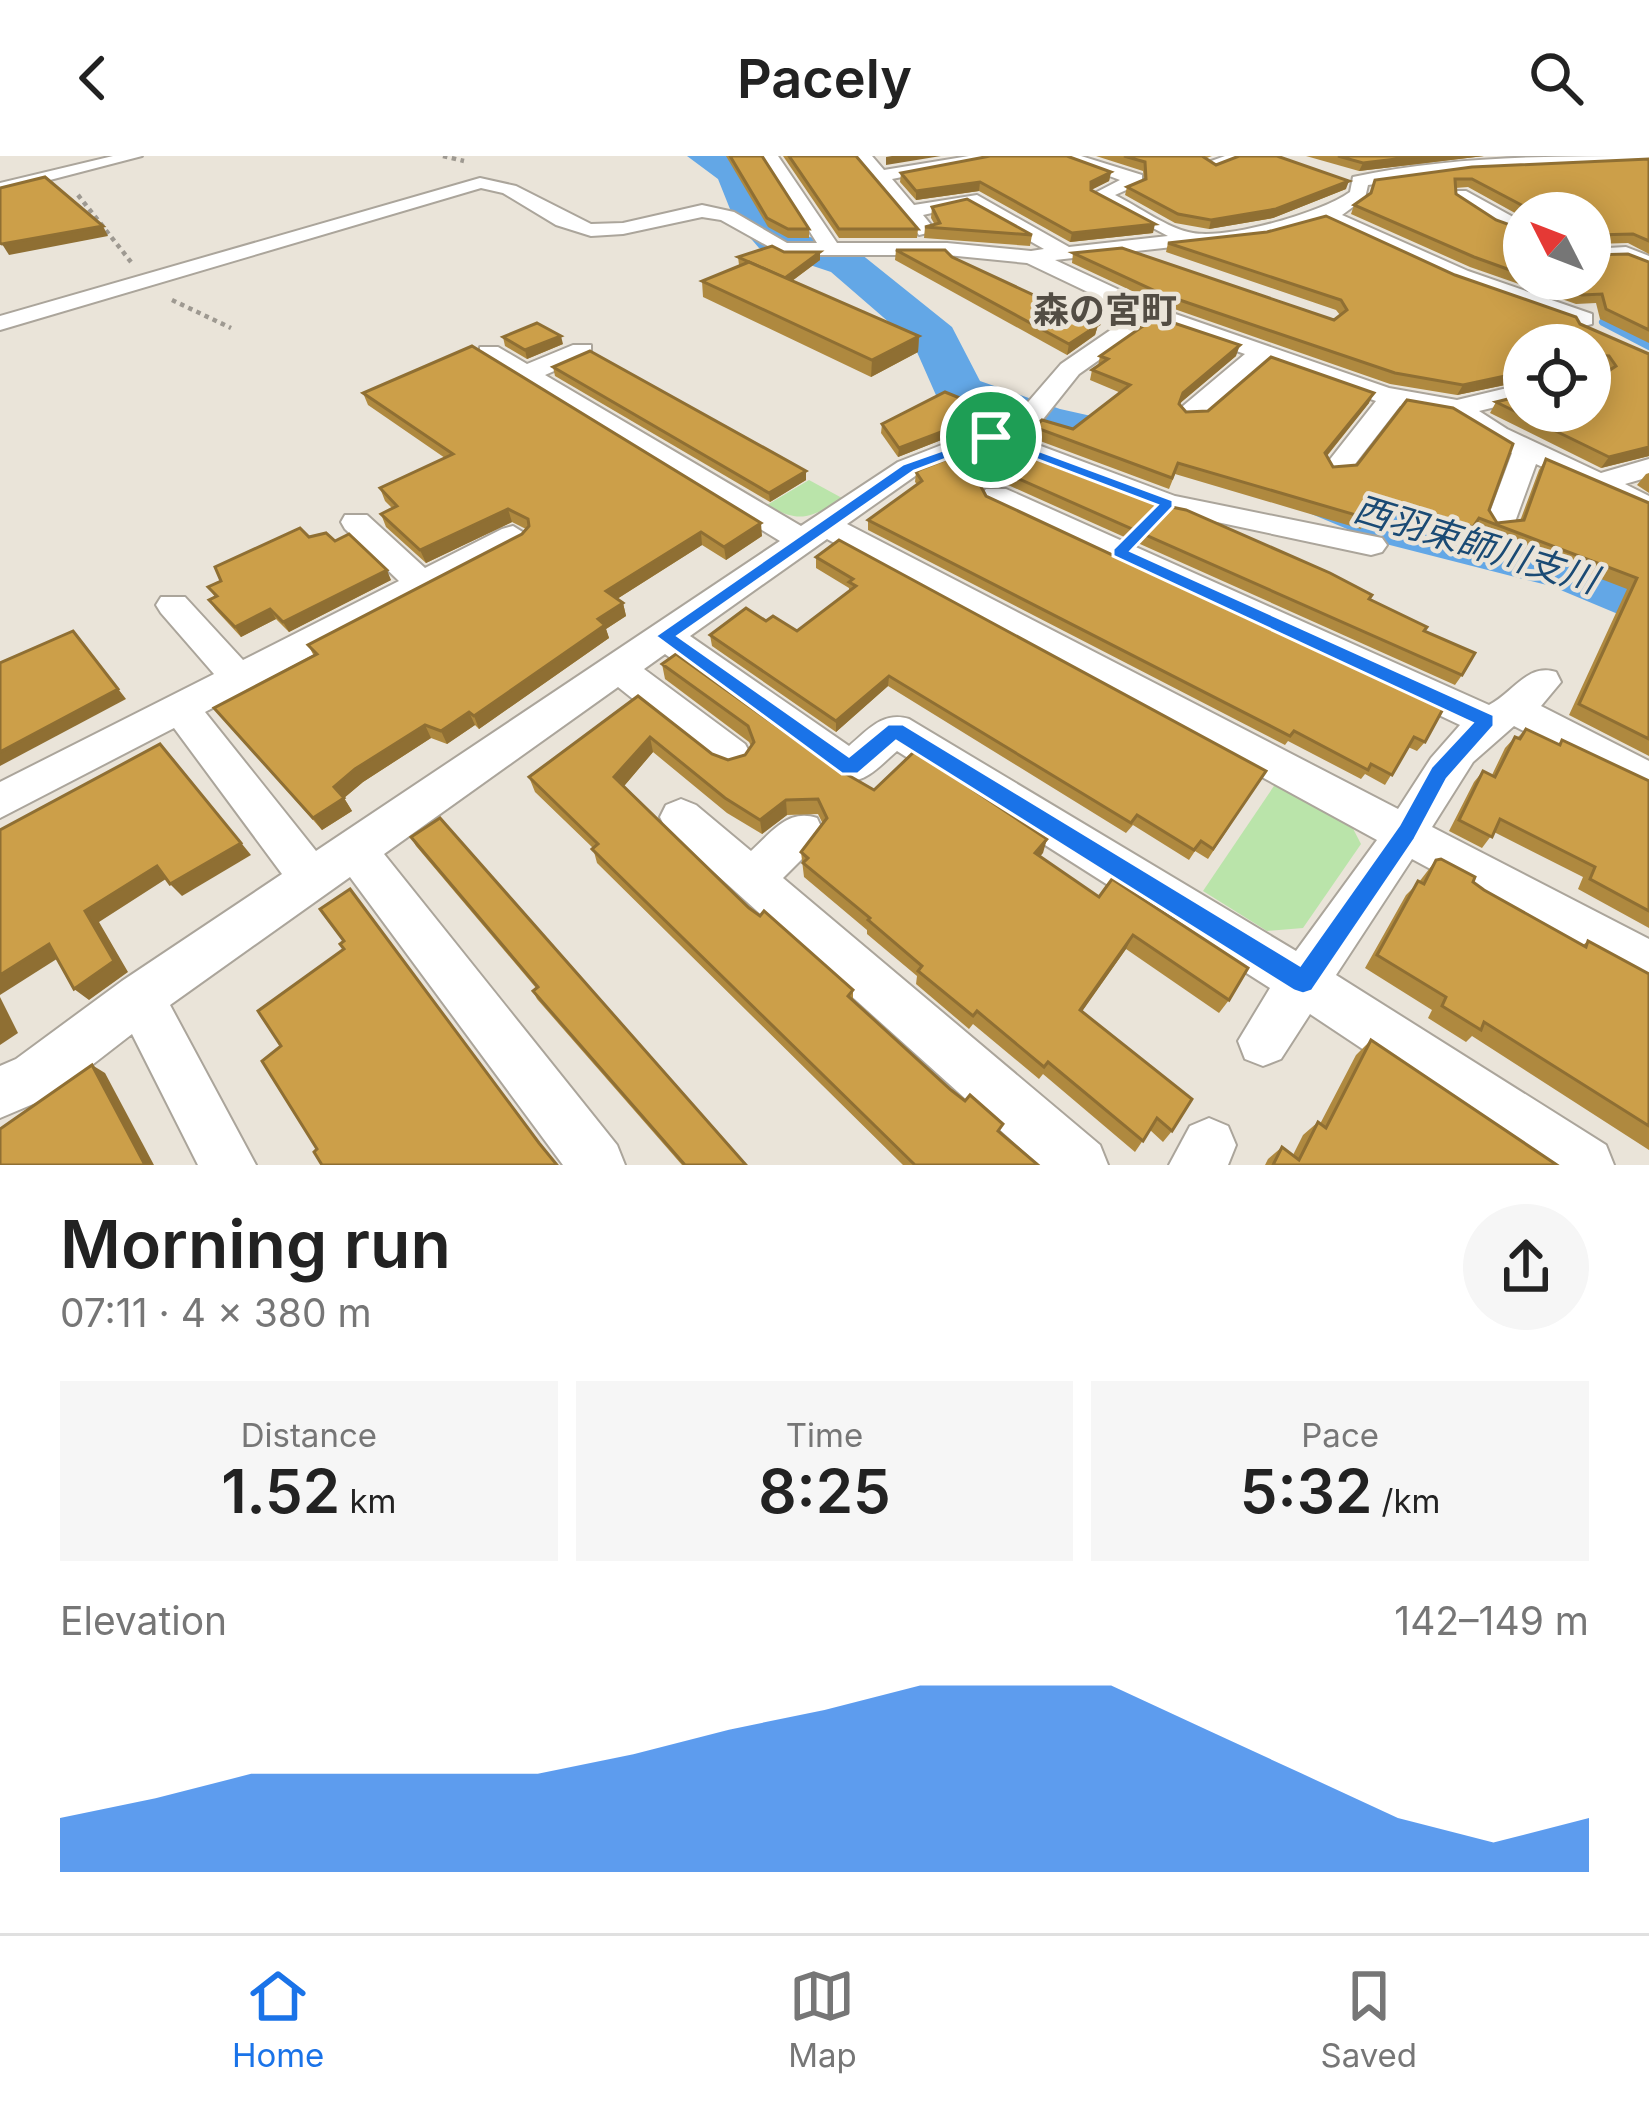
<!DOCTYPE html>
<meta charset="utf-8">
<style>
:root{--surface:#fff;--page:#f6f6f6;--text:#222;--muted:#767676;--line:#e0e0e0;--accent:#1a73e8}
body{margin:0;font-family:Inter,"Noto Sans JP",sans-serif;background:var(--page);color:var(--text);height:100vh;display:flex;flex-direction:column;font-size:45px;white-space:nowrap}
*{box-sizing:border-box;margin:0}
p{font-size:39px;color:var(--muted)}
.icon{flex:none;width:66px;height:66px;fill:none;stroke:currentColor;stroke-width:2;stroke-linecap:round;stroke-linejoin:round}
.map{position:relative;height:1009px;overflow:hidden}
.panel{display:flex;flex-direction:column;background:var(--surface);flex:1}
.panel>*{flex:none}
.needle{width:78px;rotate:312deg}
.tools{position:absolute;left:1503px;top:36px;display:grid;gap:24px}
.tools a{display:grid;place-items:center;width:108px;height:108px;border-radius:50%;background:var(--surface);box-shadow:0 6px 30px #0003;font-size:60px}
.pin{position:absolute;display:grid;place-items:center;width:102px;height:102px;color:#fff;margin:-51px;border:6px solid #fff;border-radius:50%;box-shadow:0 3px 12px #0007}
.round{display:grid;place-items:center;flex:none;width:126px;height:126px;border-radius:63px;background:var(--page)}
.headline{display:flex;align-items:center;justify-content:space-between;height:204px;padding:0 60px}
h1{font-size:66px;font-weight:600;line-height:90px}
.figures{display:grid;grid-template-columns:repeat(3,1fr);gap:18px;height:204px;padding:12px 60px}
.figures div{display:grid;align-content:center;border-radius:0px;background:var(--page);text-align:center}
.figures b{font-size:60px;font-weight:600}
.figures small{font-size:33px;font-weight:400}
.figures p{font-size:33px}
.chart{height:336px;padding:24px 60px}
.chart p{display:flex;justify-content:space-between}
.chart svg{width:100%;height:216px;margin-top:12px;fill:var(--accent);opacity:.7}
header{display:flex;justify-content:space-between;align-items:center;height:156px;padding:0 60px;background:var(--surface);font-size:54px;font-weight:600}
.tabs{display:flex;justify-content:space-around;align-items:center;height:168px;border-top:3px solid var(--line);background:var(--surface);font-size:33px;color:var(--muted)}
.tabs a{display:grid;justify-items:center;gap:6px}
.tabs .on{color:var(--accent)}
.map>svg:first-child{display:block}
.green{fill:#bae4aa}
.lines{fill:none;stroke-linecap:round;stroke-linejoin:round}
.stream{stroke:#63a7e6;stroke-width:8}
.river{fill:#63a7e6;fill-rule:evenodd}
.minor-casing{stroke:#aba59b;stroke-width:4}
.path{stroke:#9e9991;stroke-width:4.5;stroke-dasharray:4.5 4.5;stroke-linecap:butt}
.minor{fill:#fff;fill-rule:evenodd}
.wall{fill:#af893f;fill-rule:evenodd}
.shaded-wall{fill:#8f6f33}
.building{fill:#cc9f49;stroke:#8f6f33;stroke-width:3;fill-rule:evenodd}
.route{fill:#1a73e8;stroke:#fff;stroke-width:3;fill-rule:evenodd}
.labels{text-anchor:middle;stroke-width:9;stroke-linejoin:round;paint-order:stroke}
.far-neighbourhood-label{font-size:36px;font-weight:bold;fill:#534d44;stroke:#eae4d9}
.far-water-label{font-size:36px;font-style:italic;fill:#1a4a74;stroke:#eae4d9}
</style>
<header><svg class="icon" aria-label="back" viewBox="0 0 24 24"><path d="M15 5l-7 7 7 7"/></svg>Pacely<svg class="icon" aria-label="search" viewBox="0 0 24 24"><circle cx="10" cy="10" r="6"/><path d="M15 15l6 6"/></svg></header>
<div class="map">
<svg width="1649" height="1009" viewBox="0 0 1649 1009">
<rect width="100%" height="100%" fill="#eae4d9"/>
<!-- green -->
<g class="green">
<path d="M809,324L842,342C812,362 799,368 767,349Z"/>
<path d="M1278,624L1347,661L1361,688L1303,772L1267,775L1203,735Z"/>
</g>
<g class="lines">
<!-- stream -->
<path class="stream" d="M1611,158L1603,166L1649,190"/>
<!-- river -->
<g class="river">
<path d="M687,0H730L747,9L771,58L789,74L861,98L952,171L980,225L1060,253L1136,270L1145,282L1136,294C1080,308 992,266 939,246L913,187L831,116L759,92L734,63L718,23Z"/>
<path d="M1273,302L1443,364L1573,391L1649,416V471L1551,430L1378,386L1252,333L1243,320L1252,307Z"/>
</g>
<!-- minor casing -->
<g class="minor-casing">
<g id="minor">
<path d="M113,0H142L0,37V27Z"/>
<path d="M762,0H778L837,87H947L1031,95L1044,93L967,49L923,59L936,75L919,79L855,0H872L884,14L969,0H1008L892,23L914,49L977,39L1069,91L1168,80L1091,39L1120,24L1056,0H1081L1142,19V27L1115,39C1138,50 1168,73 1193,77C1229,83 1321,57 1350,36L1353,21C1450,0 1550,0 1649,0V7L1468,15L1368,29L1365,42L1342,59L1468,115L1592,158V168L1584,170L1452,125L1323,64L1263,81L1055,104L1158,152L1389,232L1457,244L1524,228V244L1479,255L1507,273L1601,317L1649,303V321L1625,328L1649,340V360L1536,308L1512,374H1490L1486,367L1512,297L1449,258L1400,250L1348,317H1328L1324,311L1376,245L1266,206L1201,262H1183L1179,256L1183,250L1245,198L1153,166L1079,218L1036,272L1014,280L1175,340L1382,382L1387,389L1382,396L1371,399L1156,353L989,290L918,318L847,368L1398,653L1431,602L1460,569L986,345L981,339L986,333H1006L1489,549C1513,537 1527,507 1556,516L1561,526L1541,550L1649,605V640L1514,570L1473,606L1432,671L1649,783V831L1412,703L1336,819L1606,989L1614,1009H1537L1310,858L1281,903L1263,910L1245,903L1238,885L1270,832L897,595C878,611 863,632 836,623L665,498L644,513L745,588L751,599L745,610L731,615L717,610L618,531L384,698L617,989L625,1009H563L350,721L170,849L256,1009H198L132,878L52,940L0,962V910L16,903L122,825L282,718L174,572L0,662V626L214,518L161,457L156,449L161,441H185L243,504L399,425L345,373L341,366L345,359H367L425,412L502,373L513,370L529,380L524,387L205,556L316,695L780,385L480,201V191H498L527,208L573,189H591V199L545,219L801,370L898,306L1016,260L1061,208L1134,158L1027,107L947,99H784L721,64L702,61L623,78L591,80L556,69L503,37L481,32L0,174V160L480,22L516,30L591,68L623,67L702,49L734,56L787,87H817ZM827,383L1377,684L1296,795L909,563C883,555 868,574 849,590L690,480Z"/>
<path d="M1225,0H1255L1212,13L1203,8Z"/>
<path d="M1454,35H1466L1524,67V80L1494,69L1454,43Z"/>
<path d="M1626,91L1649,100V114L1623,103L1590,105V93Z"/>
<path d="M681,643L696,649L751,695C771,677 788,652 817,662L823,675L817,688L783,722L1100,989L1108,1009H1039L666,673L660,661L666,649Z"/>
<path d="M1209,962L1228,970L1236,989L1228,1009H1169L1190,970Z"/>
</g>
</g>
<!-- path -->
<g class="path">
<path d="M443,0L464,5"/>
<path d="M78,39L131,106"/>
<path d="M172,144L231,172"/>
</g>
<!-- minor -->
<use href="#minor" class="minor"/>
</g>
<!-- wall -->
<g class="wall">
<path d="M726,0H762L809,73V82H788L768,71Z"/>
<path d="M783,0H856L918,73L917,82H839Z"/>
<path d="M1096,0H1212L1204,3L1216,9L1346,33L1273,62L1209,73L1175,67L1125,39L1127,31L1144,24L1143,15Z"/>
<path d="M1306,0H1484L1359,15Z"/>
<path d="M1649,3V98L1628,87L1594,88L1592,99L1649,106V187L1600,163L1596,147L1576,148L1470,111L1351,58L1354,49L1370,38L1375,24ZM1468,31L1524,62V57H1590V123H1524V74L1496,64L1456,38L1455,32Z"/>
<path d="M1111,16L1109,25L1091,34L1153,77L1070,86L979,35L916,44L900,26L901,17Z"/>
<path d="M932,51L1032,79L1030,90L924,82L925,71L935,69L931,62Z"/>
<path d="M1168,87L1455,119L1580,168L1649,198V300L1601,312L1490,257L1496,246L1590,255L1524,189V225L1457,239L1390,228L1160,148L1072,107L1073,97L1334,164L1340,159L1336,154L1166,96ZM1595,210L1602,211L1606,217L1596,223Z"/>
<path d="M896,94L1098,169L1095,179L1067,199L895,104Z"/>
<path d="M784,96H820V104L792,125L919,180L918,196L871,221L703,141L702,125L739,109L738,101Z"/>
<path d="M503,181L563,188L527,203L505,190Z"/>
<path d="M1100,200H1236L1179,248L1186,256L1369,247L1327,300L1333,311L1489,354L1497,367L1520,365L1539,314L1546,303L1649,347V600L1569,559L1627,433L1472,373L1466,382L1371,350L1361,373L1175,318L1169,333L1032,282L1034,271L1073,273L1121,237L1090,224L1092,214L1098,210Z"/>
<path d="M553,211L806,324L770,346L555,220Z"/>
<path d="M363,237L762,380L726,404L702,389L617,443L623,447L626,460L606,473L609,482L479,573L475,569L447,588L431,582L363,626L344,642L352,655L322,674L214,552L314,500L308,489L522,378L526,373L512,366L426,407L386,371L381,358L392,352L385,345L380,332L445,302L368,249Z"/>
<path d="M994,256L992,264L898,301L881,277L882,268Z"/>
<path d="M990,286L1369,443L1424,475L1462,519L1455,529L1008,329L986,328L982,332L986,340L1425,586L1417,595L1408,591L1385,629L1365,618L1361,623L1288,585L1285,589L868,374V364L917,328L915,326L916,316Z"/>
<path d="M1649,317V337L1637,329L1646,318Z"/>
<path d="M309,381L335,385L391,424L289,476L276,463L241,481L215,453L209,444L215,441L208,431Z"/>
<path d="M816,401L1266,615L1208,703L1195,695L1189,704L1133,669L1126,677L888,530L836,576L712,490L710,479L766,465L797,475L849,435V432L816,412Z"/>
<path d="M662,508L874,634L1047,683L1040,700L1229,844L1219,857L1126,793L1082,855L1172,975L1163,986L1150,974L1135,996L1043,918L1039,923L973,868L969,873L916,828L917,820L867,778V774L804,721L801,696L823,668L818,658L787,659L762,678L727,657L653,596L624,630L749,752L853,834V844L951,934L1038,1009H903L597,707L593,692L535,636L529,621L638,540L712,598L728,604L745,599L751,590L749,586L665,523Z"/>
<path d="M1526,573L1558,588L1562,584L1649,625V772L1578,733L1583,721L1494,676L1482,692L1449,675L1474,626L1483,615L1492,619L1505,592L1515,581L1517,582Z"/>
<path d="M411,681L746,1009H682L537,843L533,835L536,832L416,690Z"/>
<path d="M1436,704L1473,726L1484,734L1583,789L1588,785L1649,818V994L1472,880L1466,886L1428,862L1432,854L1365,812L1406,739L1419,726Z"/>
<path d="M1371,884L1557,1009H1265L1268,1003L1282,991L1293,999L1303,979L1318,966L1320,968L1356,899Z"/>
</g>
<!-- shaded-wall -->
<g class="shaded-wall">
<path d="M892,0H941L886,9V1Z"/>
<path d="M1421,0H1484L1359,15L1363,7Z"/>
<path d="M1111,16L1109,25L1089,35L1091,26Z"/>
<path d="M1349,25L1346,33L1273,62L1209,73L1211,64Z"/>
<path d="M980,26L979,35L916,44V35Z"/>
<path d="M1155,68L1153,77L1070,86L1072,77Z"/>
<path d="M103,70L108,80L9,99L2,88Z"/>
<path d="M820,96V104L781,133V125Z"/>
<path d="M1098,169L1095,179L1067,199L1069,188Z"/>
<path d="M561,180L563,188L527,203L525,194Z"/>
<path d="M919,180L918,196L871,221L872,204Z"/>
<path d="M1240,189L1236,200L1179,248L1183,237Z"/>
<path d="M1524,216V225L1457,239L1463,229Z"/>
<path d="M1374,237L1369,247L1320,308L1325,297Z"/>
<path d="M994,256L992,264L898,301L899,292Z"/>
<path d="M1649,291V300L1601,312L1609,301Z"/>
<path d="M806,315V324L770,346L769,337Z"/>
<path d="M508,353L512,366L426,407L420,394Z"/>
<path d="M761,367L762,380L726,404L724,391Z"/>
<path d="M701,376L702,389L609,448L606,435Z"/>
<path d="M387,414L391,424L289,476L283,466Z"/>
<path d="M623,447L626,460L606,473L609,482L479,573L474,560L598,463Z"/>
<path d="M270,453L276,463L241,481L235,471Z"/>
<path d="M73,475L126,543L0,610V596Z"/>
<path d="M889,520L888,530L836,576V565Z"/>
<path d="M469,556L475,569L447,588L441,575Z"/>
<path d="M425,569L431,582L363,626L344,642L352,655L322,674L313,662L334,631L355,613Z"/>
<path d="M650,581L653,596L619,636L614,621Z"/>
<path d="M171,600L251,699L182,740L170,728Z"/>
<path d="M786,644L787,659L762,678L760,664Z"/>
<path d="M1047,683L1043,697L1031,712L1035,697Z"/>
<path d="M157,710L169,721L99,766L128,816L89,844L74,833L85,755Z"/>
<path d="M1133,779L1126,793L1074,867L1080,854Z"/>
<path d="M49,788L63,799L0,839V819Z"/>
<path d="M0,841L18,877L0,889Z"/>
<path d="M92,909L105,917L154,1009H145Z"/>
</g>
<!-- building -->
<g class="building">
<path d="M730,0H762L809,73H788L767,62Z"/>
<path d="M789,0H856L918,73H839Z"/>
<path d="M990,0H1067L1111,16L1091,26V34L1155,68L1072,77L980,26L916,35L901,17Z"/>
<path d="M1124,0H1202L1216,9L1239,0H1277L1349,25L1276,53L1211,64L1178,58L1127,31L1146,23L1145,6Z"/>
<path d="M1338,0H1421L1363,7Z"/>
<path d="M1649,3V85L1633,78L1595,79L1592,99L1628,98L1649,106V174L1606,153L1602,138L1582,139L1537,123H1590V57H1531V54L1472,23H1455L1456,38L1496,64L1524,74V119L1474,101L1354,49L1371,37L1375,24L1472,11Z"/>
<path d="M45,21L103,70L2,88L0,87V32Z"/>
<path d="M967,43L1032,79L925,71L940,67L932,51Z"/>
<path d="M1326,60L1455,119L1576,161L1580,168L1649,198V291L1609,301L1496,246L1524,239V255H1590V189H1524V216L1463,229L1395,217L1162,138L1073,97L1122,92L1334,164L1347,154L1341,144L1168,87L1267,76ZM1594,199L1609,200L1616,210L1596,223Z"/>
<path d="M772,90L784,96H820L785,122L738,101Z"/>
<path d="M896,94H945L952,101L1098,169L1069,188Z"/>
<path d="M749,106L919,180L872,204L702,125Z"/>
<path d="M1156,161L1240,189L1183,237L1179,248L1186,256L1208,255L1271,201L1374,237L1325,297L1333,311L1357,309L1407,244L1453,252L1513,288L1489,354L1497,367L1524,364L1546,303L1649,347V583L1579,548L1637,422L1479,362L1473,371L1375,339L1366,362L1178,307L1172,322L1034,271L1042,264L1073,273L1130,229L1092,214L1108,203L1100,200Z"/>
<path d="M537,167L561,180L525,194L503,181Z"/>
<path d="M472,190L761,367L724,391L701,376L606,435L623,447L598,463L605,469L474,560L469,556L441,575L425,569L355,613L334,631L344,642L313,662L214,552L317,498L308,489L522,378L529,370L528,363L508,353L420,394L381,358L397,350L380,332L453,298L363,237Z"/>
<path d="M590,195L806,315L769,337L553,211Z"/>
<path d="M945,236L994,256L899,292L882,268Z"/>
<path d="M990,286L1157,348L1186,354L1330,417L1372,439L1369,443L1427,471L1424,475L1475,497L1462,519L1010,319H987L979,327L986,340L1443,553L1425,586L1414,581L1392,619L1371,608L1368,614L1294,575L1290,580L868,364L922,325L916,316L921,313Z"/>
<path d="M300,372L309,381L326,377L335,385L349,378L387,414L283,466L270,453L235,471L209,444L217,440L208,431L221,425L215,411Z"/>
<path d="M839,384L1266,615L1213,693L1201,685L1194,694L1137,659L1131,667L889,520L836,565L710,479L746,452L766,465L773,460L797,475L856,430L849,426L853,423L816,401Z"/>
<path d="M73,475L118,533L0,596V507Z"/>
<path d="M676,498L834,611L874,634L915,595L1047,683L1035,697L1099,741L1112,723L1248,812L1229,844L1133,779L1080,854L1192,943L1172,975L1157,962L1143,985L1048,906L1044,911L977,855L973,860L918,815L922,810L868,764L870,762L803,707L808,702L801,696L827,662L818,643L786,644L760,664L725,642L650,581L614,621L749,752L760,760L764,755L853,834L848,840L951,934L965,945L970,939L1003,968L998,975L1038,1009H915L592,693L598,688L529,621L638,540L712,598L728,604L745,599L754,586L748,570L662,508Z"/>
<path d="M1526,573L1560,589L1562,584L1649,625V755L1590,723L1595,711L1500,663L1492,681L1459,664L1483,615L1495,621L1515,581L1520,583Z"/>
<path d="M160,588L241,687L170,728L157,710L85,755L114,805L74,833L49,788L0,819V674Z"/>
<path d="M440,662L746,1009H685L533,835L538,831L411,681Z"/>
<path d="M1441,703L1475,721L1473,726L1484,734L1586,791L1588,785L1649,818V970L1484,866L1481,874L1442,850L1446,841L1377,799L1418,725L1424,728L1436,704Z"/>
<path d="M350,733L539,987L557,1009H322L314,996L317,993L262,905L281,890L258,855L344,793L340,788L344,785L320,753Z"/>
<path d="M1371,884L1557,1009H1273L1282,991L1299,1004L1318,966L1326,972Z"/>
<path d="M92,909L145,1009H0V973Z"/>
</g>
<!-- route -->
<path class="route" d="M991,277L1173,344V351L1131,395L1494,559V570L1447,623L1415,683L1312,835L1303,838L1294,835L896,585L858,618H842L655,480L903,308ZM991,286L1157,349L1113,393V400L1472,567L1431,611L1399,669L1300,809L903,568H888L849,600L678,480L914,315Z"/>
<g class="labels">
<!-- far-neighbourhood labels -->
<g class="far-neighbourhood-label">
<text x="1105" y="167">森の宮町</text>
</g>
<!-- far-water labels -->
<g class="far-water-label">
<text transform="translate(1476 388) rotate(17)" y="13">西羽束師川支川</text>
</g>
</g>
</svg>
<div class="tools">
<a><svg class="needle" viewBox="-14 -14 28 28"><path d="M0-13l5 13h-10z" fill="#e53935"/><path d="M0 13l5-13h-10z" fill="#767676"/></svg></a>
<a><svg class="icon" aria-label="locate" viewBox="0 0 24 24"><circle cx="12" cy="12" r="6"/><path d="M12 2v4M12 18v4M2 12h4M18 12h4"/></svg></a>
</div>
<div class="pin" style="left:991px;top:281px;background:#1e9e55"><svg class="icon" aria-label="arrive" viewBox="0 0 24 24"><path d="M6 21V4h12l-3 4 3 4H6"/></svg></div>
</div>
<section class="panel">
<div class="headline"><div><h1>Morning run</h1><p>07:11 · 4 × 380 m</p></div><a class="round"><svg class="icon" aria-label="share" viewBox="0 0 24 24"><path d="M12 15V3M7 8l5-5 5 5M5 13v7h14v-7"/></svg></a></div>
<div class="figures">
<div><p>Distance</p><b>1.52<small> km</small></b></div>
<div><p>Time</p><b>8:25</b></div>
<div><p>Pace</p><b>5:32<small> /km</small></b></div>
</div>
<div class="chart"><p><span>Elevation</span>142–149 m</p>
<svg viewBox="0 0 160 44" preserveAspectRatio="none"><path d="M0 44V33L10 29L20 24L30 24L40 24L50 24L60 20L70 15L80 11L90 6L100 6L110 6L120 15L130 24L140 33L150 38L160 33V44z"/></svg>
</div>
</section>
<nav class="tabs">
<a class="on"><svg class="icon" aria-label="home" viewBox="0 0 24 24"><path d="M3 11l9-7 9 7M6 9v11h12V9"/></svg>Home</a>
<a><svg class="icon" aria-label="map" viewBox="0 0 24 24"><path d="M3 6l6-2 6 2 6-2v14l-6 2-6-2-6 2zM9 4v14M15 6v14"/></svg>Map</a>
<a><svg class="icon" aria-label="saved" viewBox="0 0 24 24"><path d="M7 4h10v16l-5-4-5 4z"/></svg>Saved</a>
</nav>
